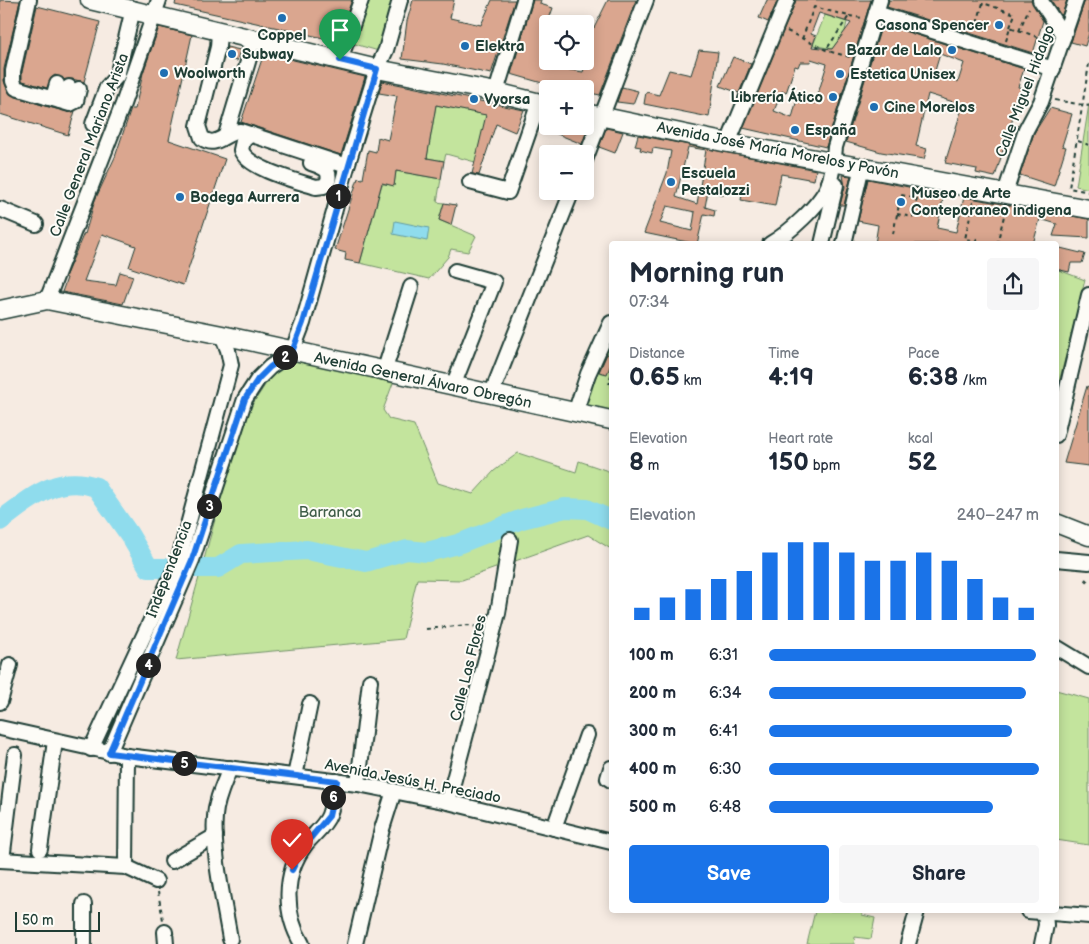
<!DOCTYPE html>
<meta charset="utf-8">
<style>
:root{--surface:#fff;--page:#f6f6f7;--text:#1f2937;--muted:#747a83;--accent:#1a73e8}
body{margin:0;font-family:"Balsamiq Sans",sans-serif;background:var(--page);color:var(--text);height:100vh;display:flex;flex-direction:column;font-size:19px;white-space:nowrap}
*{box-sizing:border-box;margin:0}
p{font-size:16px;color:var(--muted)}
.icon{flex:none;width:28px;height:28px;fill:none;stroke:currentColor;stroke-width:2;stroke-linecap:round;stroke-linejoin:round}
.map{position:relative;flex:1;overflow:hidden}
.details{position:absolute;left:609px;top:241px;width:450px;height:672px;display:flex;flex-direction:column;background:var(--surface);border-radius:5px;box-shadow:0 2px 12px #0003}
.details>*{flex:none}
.buttons{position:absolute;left:539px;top:15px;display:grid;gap:10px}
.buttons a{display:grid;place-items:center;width:55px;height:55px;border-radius:5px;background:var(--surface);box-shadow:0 2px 12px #0003;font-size:25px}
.scale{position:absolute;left:15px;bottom:12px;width:85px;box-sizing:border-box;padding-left:5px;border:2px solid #1f3d34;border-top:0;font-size:14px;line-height:18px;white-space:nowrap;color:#1f3d34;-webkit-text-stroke:4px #fdfcf7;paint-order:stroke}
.pin{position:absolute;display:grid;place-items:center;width:42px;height:42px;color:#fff;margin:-51px -21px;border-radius:50% 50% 50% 0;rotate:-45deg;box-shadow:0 0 5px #0007}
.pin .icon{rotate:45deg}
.km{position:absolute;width:25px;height:25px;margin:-12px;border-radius:50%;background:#222;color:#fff;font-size:14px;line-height:25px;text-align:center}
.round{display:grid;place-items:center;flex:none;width:52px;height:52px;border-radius:5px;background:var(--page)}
.head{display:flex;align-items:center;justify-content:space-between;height:85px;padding:0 20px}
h1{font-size:28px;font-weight:600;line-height:38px}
.figures{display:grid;grid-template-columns:repeat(3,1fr);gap:8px;height:85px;padding:5px 20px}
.figures div{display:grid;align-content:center}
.figures b{font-size:25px;font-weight:600}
.figures small{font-size:14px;font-weight:400}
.figures p{font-size:14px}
.chart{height:140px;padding:10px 20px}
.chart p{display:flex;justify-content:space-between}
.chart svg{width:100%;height:90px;margin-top:5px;stroke:var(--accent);stroke-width:6}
.cta{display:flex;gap:10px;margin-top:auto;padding:10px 20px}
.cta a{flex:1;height:58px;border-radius:5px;background:var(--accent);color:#fff;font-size:20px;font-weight:600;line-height:58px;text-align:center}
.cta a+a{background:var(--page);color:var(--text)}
ul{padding:0 20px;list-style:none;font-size:16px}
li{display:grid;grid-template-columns:80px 60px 1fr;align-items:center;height:38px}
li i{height:12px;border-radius:6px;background:var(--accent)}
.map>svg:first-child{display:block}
.green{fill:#c3e49d;stroke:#719068}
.water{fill:#8fdced;stroke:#629ca3}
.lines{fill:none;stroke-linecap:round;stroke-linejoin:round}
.river{stroke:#8fdced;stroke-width:20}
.building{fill:#daa68f;stroke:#1f3d34;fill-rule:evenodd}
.minor-casing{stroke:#1f3d34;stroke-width:18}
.major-casing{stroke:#1f3d34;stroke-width:21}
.path{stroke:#1f3d34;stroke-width:2;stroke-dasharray:4 4;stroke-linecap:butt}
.minor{stroke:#fdfcf7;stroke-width:14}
.major{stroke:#fdfcf7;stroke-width:18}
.route-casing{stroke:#fff;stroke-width:10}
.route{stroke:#1a73e8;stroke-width:6}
.poi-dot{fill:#1f6fb2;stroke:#fdfcf7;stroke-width:2}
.labels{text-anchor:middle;stroke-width:4;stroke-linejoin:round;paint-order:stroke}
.poi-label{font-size:15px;font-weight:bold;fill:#1f3d34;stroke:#fdfcf7;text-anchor:start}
.street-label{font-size:15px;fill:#1f3d34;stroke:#fdfcf7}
.park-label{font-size:15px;fill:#405e49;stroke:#fdfcf7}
</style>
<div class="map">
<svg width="1089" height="944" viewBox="0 0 1089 944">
<rect width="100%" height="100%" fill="#f6ebe2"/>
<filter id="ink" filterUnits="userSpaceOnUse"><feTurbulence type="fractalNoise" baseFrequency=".02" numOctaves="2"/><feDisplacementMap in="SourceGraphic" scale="10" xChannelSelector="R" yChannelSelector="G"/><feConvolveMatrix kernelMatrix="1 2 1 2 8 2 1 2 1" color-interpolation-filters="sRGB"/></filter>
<g filter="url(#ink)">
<!-- green -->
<g class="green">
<path d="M363,0H396L382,52L351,43Z"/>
<path d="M825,15L847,22L845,31L832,49L813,45Z"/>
<path d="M1089,104V189L1076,186Z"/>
<path d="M436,105L487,115L475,162L446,154L444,161L427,158Z"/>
<path d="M396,171L441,179L437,202L444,203L439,220L476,236L468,252L451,249L448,257L429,279L360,263L382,184L394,185Z"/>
<path d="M1056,269L1085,280L1056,394Z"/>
<path d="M611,329V413L578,407Z"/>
<path d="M297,359L393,383L383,410L389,419L414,425L438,483L473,494L494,471L518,453L576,472L579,461L611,472V549L588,535L462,580L417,579L403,639L176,660L243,419L269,379L281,367Z"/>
<path d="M1056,690L1089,699V845L1056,840Z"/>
<path d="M815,911H862V915L875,918L871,939L855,937L854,944H807Z"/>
</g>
<!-- water -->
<path class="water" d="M395,221L429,228L427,241L393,234Z"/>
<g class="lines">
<!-- river -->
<path class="river" d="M0,521C29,500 56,473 96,487L129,534L149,568H218L241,554L307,550L366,562L407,550L427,552L458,544L522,519L565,508L587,509L611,520"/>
</g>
<!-- building -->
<g class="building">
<path d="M0,0L20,1L4,69V81L8,91L14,96L45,106L68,112L75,111L68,135L0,114Z"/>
<path d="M176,0H352L337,41L175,5Z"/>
<path d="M413,0H454L450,18L481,25L492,0H515L491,74L443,64L402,59L407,21Z"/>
<path d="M533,0H541L540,4L553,8L544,33L548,34V61H566L564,69L583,72L588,56L585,54V24L594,28L608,0H636L600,95L585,92V89H563L511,74Z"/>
<path d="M767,0H778L768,22L759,18Z"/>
<path d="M796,0H871L826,147L743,128ZM819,13L851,23L832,49L812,47L816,36L811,34ZM811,59L827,64L815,104L797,99L792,118L774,111L782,91L786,93L795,66L798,67L800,62H810Z"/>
<path d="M889,0H1031L1043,21L1033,53L887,7Z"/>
<path d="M1051,0H1067L1062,15L1060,14Z"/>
<path d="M1085,0H1089V33L1085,46L1071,42Z"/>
<path d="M37,6L100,22L84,82L72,79L64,80L55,75L51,78L47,88L22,81V72Z"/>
<path d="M882,24L1024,69L1018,87L1022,88L995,177L976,173L977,169L945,163L963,105L928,94L916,146L927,149L924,159L881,152L846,142ZM940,54L964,63L958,82L934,74Z"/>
<path d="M159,27L192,35L169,140L225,159L183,285L129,267L136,246L102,234L84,281L116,285L120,272L133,276L123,304L62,292L67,278L65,277L84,233L85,234L95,200L115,157L131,109H135L143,73Z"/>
<path d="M227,47L240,50L237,61L224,58Z"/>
<path d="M699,50L718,52L709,117L644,104L646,92L659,95L669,70L691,75Z"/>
<path d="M264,53L365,77L341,155L241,122Z"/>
<path d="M733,57L751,64L739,93L720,86Z"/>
<path d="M382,81L524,110L515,132L496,124L479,175L472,174L486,115L436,105L427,158L444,161L441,179L396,171L394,186L382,183L360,263L345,260L346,253L335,250L358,178L363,179L368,150L376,152L378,137L388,140L397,96L379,93Z"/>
<path d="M622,87L638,91L633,104L617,102Z"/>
<path d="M1050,108L1072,114L1062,146L1066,147L1054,186L1020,175L1034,133Z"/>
<path d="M585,124L589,125L582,144L540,127L585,126Z"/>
<path d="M606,128L623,132L615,153L599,147Z"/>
<path d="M638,135L816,170L814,180L781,174L775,206L741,200L742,194L725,191L724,195L708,191L705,207L715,210L714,216L704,214L697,244L644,233L667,173L671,151L653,148L652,153L640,150L641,147L635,146ZM688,147L706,150L697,204L676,197ZM667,206L695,212L692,231L660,223Z"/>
<path d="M843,175L851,176L844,205H840L845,187Z"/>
<path d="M868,179L944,194L937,228L956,232L964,197L1089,219V238L1053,236L1057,224L1040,219L1033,244H875L878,225L858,221Z"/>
<path d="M444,203L456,205L451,225L439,220Z"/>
<path d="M1056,247L1085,254L1082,263H1071L1069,272L1056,269Z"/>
<path d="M607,354L611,355V364L607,374L599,372Z"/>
<path d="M1087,386L1089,387V466L1064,463Z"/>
</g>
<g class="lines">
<!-- minor casing -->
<g class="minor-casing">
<g id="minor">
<path d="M29,0L13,71V81L16,88L70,104L76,101L79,89"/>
<path d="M1040,0L1064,36"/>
<path d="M876,13L1053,69"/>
<path d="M219,32L218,47L198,126L202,138C217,149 224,132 240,131L347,166"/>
<path d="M340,60L361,0"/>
<path d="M496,92L524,0"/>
<path d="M48,98L54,94L57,84"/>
<path d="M60,101L65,98L69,87"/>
<path d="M93,124L107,87L117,76L133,9"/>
<path d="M251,134L243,141L241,150C248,169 297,181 316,187L324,186L328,181C331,169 322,167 311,163"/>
<path d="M226,135L250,55L251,39"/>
<path d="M728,143L787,0"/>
<path d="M585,160L646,0"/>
<path d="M470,182L508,192L537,108L540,103"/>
<path d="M1005,193L1026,130L1041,102L1076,0"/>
<path d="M0,209L36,224"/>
<path d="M770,244C788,234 820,205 828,186C833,173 834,160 835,147L880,0"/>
<path d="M822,244L836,185L829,183"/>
<path d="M844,244L862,166"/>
<path d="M47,300L123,104L159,0"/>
<path d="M384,372L411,287"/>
<path d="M453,386L494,282L455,271"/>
<path d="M491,395L572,191"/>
<path d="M575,413L588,374L611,323"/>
<path d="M1056,435L1089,295"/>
<path d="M1056,559L1089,562"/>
<path d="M1056,647L1089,667"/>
<path d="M0,702L10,665"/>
<path d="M0,728L127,756L358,784L448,802L611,842"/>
<path d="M91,749L178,562L231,365L228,350L222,335"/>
<path d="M109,753L192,560L245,399L258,379L270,367L292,352L303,323L347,166L377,69L386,50L400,0"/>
<path d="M230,768C224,784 216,799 215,816C212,853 224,902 230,939"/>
<path d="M611,768L608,778L611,780"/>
<path d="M295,776L310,704"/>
<path d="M358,784L370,681"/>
<path d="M448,802L498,613L510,540"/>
<path d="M554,828L587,735"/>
<path d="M40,849L55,741"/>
<path d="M0,860L126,867L156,881"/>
<path d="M2,860L15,755"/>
<path d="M172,861L215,836"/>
<path d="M126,867L127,756"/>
<path d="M84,904V944"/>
<path d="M1028,911L1089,916"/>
<path d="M165,932L166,944"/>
<path d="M302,944C284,914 283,874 305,845C312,836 325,826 329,815C333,804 335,792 337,781"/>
<path d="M355,944L382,829L394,791"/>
<path d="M908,944L917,911"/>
<path d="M1042,944L1046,925L1045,914"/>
</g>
</g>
<!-- major casing -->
<g class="major-casing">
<g id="major">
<path d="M90,0L377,69L496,92L548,105"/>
<path d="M585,113L728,143L1089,209"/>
<path d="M0,310L47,300L222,335L611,420"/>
<path d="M1056,523L1089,536"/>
</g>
</g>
<!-- path -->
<g class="path">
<path d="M849,16L862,18"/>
<path d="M975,30L983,3L1015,14L1010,27"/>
<path d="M787,31L828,51L850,57"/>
<path d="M1019,31L1029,8"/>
<path d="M802,39L814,7L849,16L826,50"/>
<path d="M1006,41L1010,27L1049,41"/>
<path d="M1089,64L1069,188L1089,192"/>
<path d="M1055,100L1089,106"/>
<path d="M1078,141L1089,145"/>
<path d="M973,202L965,239L976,241L978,235"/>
<path d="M893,234L901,195L917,198L913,217L897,214"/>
<path d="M982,242L992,244"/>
<path d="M997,244L1006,208"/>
<path d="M611,375L609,383H611"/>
<path d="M1085,579L1089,583"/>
<path d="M426,629L468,625L482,628"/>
<path d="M158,892L163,920"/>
</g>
<!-- minor -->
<use href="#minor" class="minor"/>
<!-- major -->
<use href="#major" class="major"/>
</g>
</g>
<g class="lines" filter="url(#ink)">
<!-- route casing -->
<g class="route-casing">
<path id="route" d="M292,870L303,847L329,816L337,781L109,753L192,560L245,399L258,379L270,367L292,352L303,323L377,69L340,60"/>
</g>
<!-- route -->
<use href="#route" class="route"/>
</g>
<!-- markers -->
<g class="poi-dot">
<circle cx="282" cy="18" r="5"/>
<circle cx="999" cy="25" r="5"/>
<circle cx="465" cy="46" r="5"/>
<circle cx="952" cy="50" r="5"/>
<circle cx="232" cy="54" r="5"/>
<circle cx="164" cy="73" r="5"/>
<circle cx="840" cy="74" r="5"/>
<circle cx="833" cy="97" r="5"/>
<circle cx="474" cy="99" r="5"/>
<circle cx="874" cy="107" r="5"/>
<circle cx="795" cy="130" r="5"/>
<circle cx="671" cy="182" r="5"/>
<circle cx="180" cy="197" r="5"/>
<circle cx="901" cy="202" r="5"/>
</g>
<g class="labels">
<!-- poi labels -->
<g class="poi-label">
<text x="989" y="30" text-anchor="end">Casona Spencer</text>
<text x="282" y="40" text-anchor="middle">Coppel</text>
<text x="475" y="51">Elektra</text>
<text x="942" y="55" text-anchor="end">Bazar de Lalo</text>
<text x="242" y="59">Subway</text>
<text x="174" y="78">Woolworth</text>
<text x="850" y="79">Estetica Unisex</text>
<text x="823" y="102" text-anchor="end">Librería Ático</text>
<text x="484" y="104">Vyorsa</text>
<text x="884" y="112">Cine Morelos</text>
<text x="805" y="135">España</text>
<text x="681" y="178">Escuela<tspan x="681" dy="17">Pestalozzi</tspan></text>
<text x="911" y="198">Museo de Arte<tspan x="911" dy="17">Conteporaneo indigena</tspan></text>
<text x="190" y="202">Bodega Aurrera</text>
</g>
<!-- street labels -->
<g class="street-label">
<text transform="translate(1025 91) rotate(-69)" y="5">Calle Miguel Hidalgo</text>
<text transform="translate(89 145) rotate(-69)" y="5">Calle General Mariano Arista</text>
<text transform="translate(778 150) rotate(11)" y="5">Avenida José María Morelos y Pavón</text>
<text transform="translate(423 380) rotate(12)" y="5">Avenida General Álvaro Obregón</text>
<text transform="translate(169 569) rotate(-69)" y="5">Independencia</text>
<text transform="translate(468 668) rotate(-76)" y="5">Calle Las Flores</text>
<text transform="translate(413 781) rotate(11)" y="5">Avenida Jesús H. Preciado</text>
</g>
<!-- park labels -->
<g class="park-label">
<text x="330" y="517">Barranca</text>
</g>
</g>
</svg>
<div class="buttons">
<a><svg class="icon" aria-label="locate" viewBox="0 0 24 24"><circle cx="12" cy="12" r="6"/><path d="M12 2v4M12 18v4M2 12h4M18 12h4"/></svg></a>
<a>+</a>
<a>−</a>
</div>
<div class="scale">50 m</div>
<div class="pin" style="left:340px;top:60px;background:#1e9e55"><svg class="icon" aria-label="arrive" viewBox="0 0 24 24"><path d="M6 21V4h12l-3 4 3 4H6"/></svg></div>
<div class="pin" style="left:292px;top:870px;background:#d93025"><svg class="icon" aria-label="check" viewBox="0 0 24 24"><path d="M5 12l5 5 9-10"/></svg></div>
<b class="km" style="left:338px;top:196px">1</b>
<b class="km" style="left:285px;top:357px">2</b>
<b class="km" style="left:209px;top:506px">3</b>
<b class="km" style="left:148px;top:665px">4</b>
<b class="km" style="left:184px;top:763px">5</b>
<b class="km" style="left:333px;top:797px">6</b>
<section class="details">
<div class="head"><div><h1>Morning run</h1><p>07:34</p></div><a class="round"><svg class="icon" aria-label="share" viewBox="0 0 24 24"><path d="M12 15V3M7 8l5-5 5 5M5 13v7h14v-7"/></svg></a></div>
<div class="figures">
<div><p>Distance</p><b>0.65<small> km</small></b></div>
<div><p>Time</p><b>4:19</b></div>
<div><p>Pace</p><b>6:38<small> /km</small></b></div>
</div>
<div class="figures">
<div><p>Elevation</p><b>8<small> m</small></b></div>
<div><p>Heart rate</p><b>150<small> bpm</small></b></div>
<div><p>kcal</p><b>52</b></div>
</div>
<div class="chart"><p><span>Elevation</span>240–247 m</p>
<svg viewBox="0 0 160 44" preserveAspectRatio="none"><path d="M5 44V38M15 44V33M25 44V29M35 44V24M45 44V20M55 44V11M65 44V6M75 44V6M85 44V11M95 44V15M105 44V15M115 44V11M125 44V15M135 44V24M145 44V33M155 44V38"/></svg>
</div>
<ul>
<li><b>100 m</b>6:31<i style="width:99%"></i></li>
<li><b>200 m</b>6:34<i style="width:95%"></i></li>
<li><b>300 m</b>6:41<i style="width:90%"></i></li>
<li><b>400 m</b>6:30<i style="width:100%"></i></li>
<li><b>500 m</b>6:48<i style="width:83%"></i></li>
</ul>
<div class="cta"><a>Save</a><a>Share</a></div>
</section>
</div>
